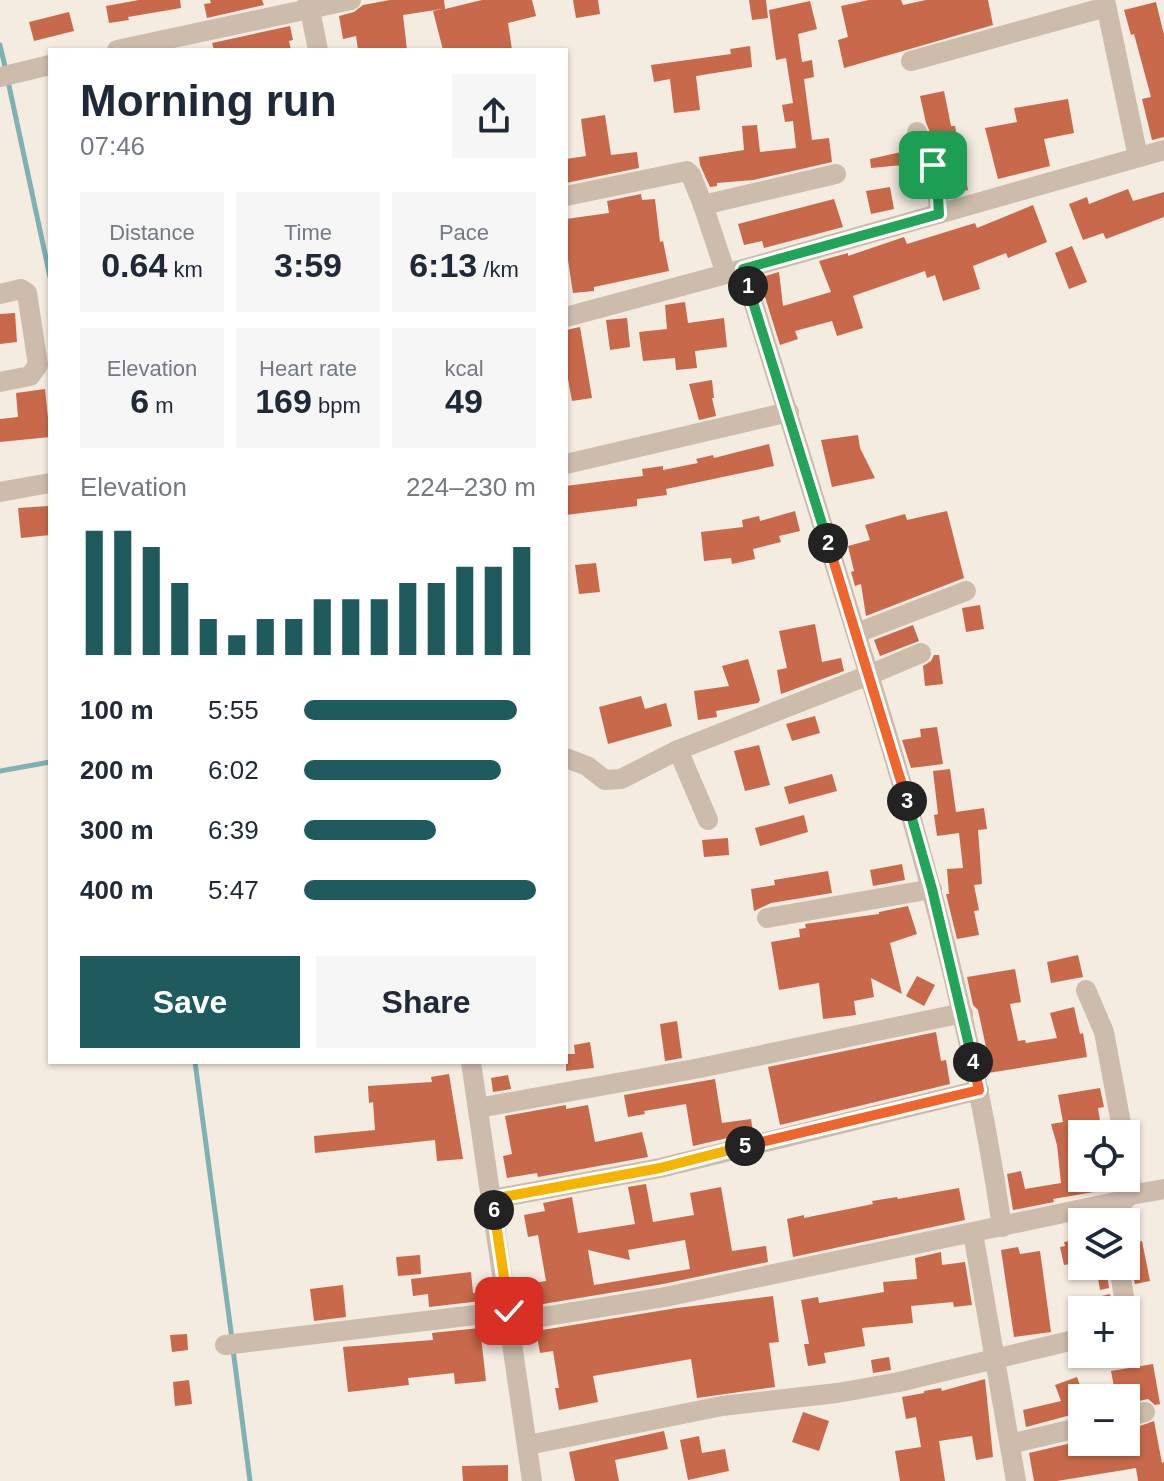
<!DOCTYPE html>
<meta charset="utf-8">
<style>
:root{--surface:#fff;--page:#f6f6f7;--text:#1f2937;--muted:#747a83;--accent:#1f5a5e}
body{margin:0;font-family:Helvetica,sans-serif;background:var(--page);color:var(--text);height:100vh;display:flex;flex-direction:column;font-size:30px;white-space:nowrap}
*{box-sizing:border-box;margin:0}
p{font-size:26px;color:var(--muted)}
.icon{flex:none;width:44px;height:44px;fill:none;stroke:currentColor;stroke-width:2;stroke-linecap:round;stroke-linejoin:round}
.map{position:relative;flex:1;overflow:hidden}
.sheet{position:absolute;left:48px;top:48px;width:520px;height:1016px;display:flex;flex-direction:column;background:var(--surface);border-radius:0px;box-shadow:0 2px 6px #0004}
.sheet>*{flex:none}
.fabs{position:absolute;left:1068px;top:1120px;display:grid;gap:16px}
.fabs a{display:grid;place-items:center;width:72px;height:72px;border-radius:0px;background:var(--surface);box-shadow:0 2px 6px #0004;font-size:40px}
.pin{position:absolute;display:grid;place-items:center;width:68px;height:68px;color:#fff;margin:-34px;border-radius:16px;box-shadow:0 4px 12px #0006}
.km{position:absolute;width:40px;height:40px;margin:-20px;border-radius:50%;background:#222;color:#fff;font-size:22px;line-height:40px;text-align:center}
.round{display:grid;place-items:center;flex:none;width:84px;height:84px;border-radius:0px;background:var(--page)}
.head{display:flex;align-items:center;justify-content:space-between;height:136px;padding:0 32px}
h1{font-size:44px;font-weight:800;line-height:60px}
.metrics{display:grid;grid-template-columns:repeat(3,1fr);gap:12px;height:136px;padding:8px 32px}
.metrics div{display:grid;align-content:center;border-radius:0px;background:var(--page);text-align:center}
.metrics b{font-size:34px;font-weight:800}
.metrics small{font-size:22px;font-weight:400}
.metrics p{font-size:22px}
.chart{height:224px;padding:16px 32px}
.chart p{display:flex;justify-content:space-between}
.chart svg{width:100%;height:144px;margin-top:8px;stroke:var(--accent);stroke-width:6}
.cta{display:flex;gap:16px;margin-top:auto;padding:16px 32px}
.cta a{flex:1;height:92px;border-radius:0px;background:var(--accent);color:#fff;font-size:32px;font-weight:800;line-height:92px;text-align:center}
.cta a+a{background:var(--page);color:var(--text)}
ul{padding:0 32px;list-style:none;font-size:26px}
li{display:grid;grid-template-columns:128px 96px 1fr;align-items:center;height:60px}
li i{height:20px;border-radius:10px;background:var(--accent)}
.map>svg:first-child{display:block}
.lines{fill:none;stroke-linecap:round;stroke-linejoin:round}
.stream{stroke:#7fb0b2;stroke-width:5}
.building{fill:#c8694b;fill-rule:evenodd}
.minor{stroke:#cdbbac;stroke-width:20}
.split-1-casing{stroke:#fff;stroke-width:16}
.split-2-casing{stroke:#fff;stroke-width:16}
.split-3-casing{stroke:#fff;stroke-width:16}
.split-4-casing{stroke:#fff;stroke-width:16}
.split-5-casing{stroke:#fff;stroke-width:16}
.split-6-casing{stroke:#fff;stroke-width:16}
.split-7-casing{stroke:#fff;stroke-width:16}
.split-1{stroke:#22a559;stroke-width:10}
.split-2{stroke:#22a559;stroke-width:10}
.split-3{stroke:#f0652b;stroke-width:10}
.split-4{stroke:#22a559;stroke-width:10}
.split-5{stroke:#f0652b;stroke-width:10}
.split-6{stroke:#f5b400;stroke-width:10}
.split-7{stroke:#f5b400;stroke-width:10}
</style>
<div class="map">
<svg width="1164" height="1481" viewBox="0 0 1164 1481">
<rect width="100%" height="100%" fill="#f4ebe1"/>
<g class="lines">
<!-- stream -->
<g class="stream">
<path d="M0,45L6,71"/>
<path d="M8,81L50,277"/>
<path d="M0,771L50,762"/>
<path d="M195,1062L232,1339"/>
<path d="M233,1349L250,1481"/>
</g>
</g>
<!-- building -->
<g class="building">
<path d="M139,0H180L181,8L128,17L129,20L109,23L106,6Z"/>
<path d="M210,0H262L264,5L207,18L204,4L211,3Z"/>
<path d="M390,0H444L445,9L482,0H532L536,16L508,23L512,50H443L433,11L442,9L403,15L407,50H358L356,36L343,39L339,16L354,12L363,5Z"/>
<path d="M573,0H598L600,14L576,18Z"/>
<path d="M749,0H766L768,18L752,20Z"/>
<path d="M869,0H901L903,5L926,0H988L993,25L844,68L838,40L848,37L841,6Z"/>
<path d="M810,1L817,29L798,34L802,62L812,60L814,77L804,79L812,140L829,138L832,162L753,180L717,183V186L710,187L700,165L699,157L744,150L742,126L757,125L760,152L796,148L793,121L785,122L782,105L793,103L786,58L776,60L769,10Z"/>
<path d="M1156,2L1164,35V137L1152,140L1142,99L1151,97L1134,34L1131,35L1124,10Z"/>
<path d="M69,12L74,31L34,41L29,22Z"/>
<path d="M290,26L293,40L289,41L291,50H214L212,43Z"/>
<path d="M750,46L752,67L696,76L700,110L674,113L670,79L654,82L651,65L731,54L730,49Z"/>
<path d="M944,91L951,126H955L968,190L951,194L949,175L926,123L920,96Z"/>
<path d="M1068,99L1074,133L1044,139L1050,166L998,179L985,128L1017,122L1014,108Z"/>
<path d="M605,115L611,155L637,152L639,168L566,183V159L586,156L581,119Z"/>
<path d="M910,150L922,177L915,178L913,164L871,168L870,159Z"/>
<path d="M890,187L894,209L871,214L866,191Z"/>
<path d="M1128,189L1133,201L1164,192V217L1106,239L1103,233L1083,240L1069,204L1087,197L1089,204Z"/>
<path d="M641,194L642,200L655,199L660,242L663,241L669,271L594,287V291L573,293L566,247V219L609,213L607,201Z"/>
<path d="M834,199L843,227L764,248L762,241L744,245L738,224Z"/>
<path d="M1033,205L1047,242L1008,258L1006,253L973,266L980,289L943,301L935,275L927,278L925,271L853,296L863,328L837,336L832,321L795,331L798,339L780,345L759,278L779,272L783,306L831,292L819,261L848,253V256L904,237L907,244L975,223L977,228Z"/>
<path d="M1072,246L1087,282L1069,289L1055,253Z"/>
<path d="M685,302L688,323L724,318L727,347L695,351L697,368L676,370L675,358L643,361L639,332L667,329L665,305Z"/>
<path d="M15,313L17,342L0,344V314Z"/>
<path d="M627,318L630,347L610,350L606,320Z"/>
<path d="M580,327L592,398L572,401L566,368V330Z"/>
<path d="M712,380L714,398H712L716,416L699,420L689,384Z"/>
<path d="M45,389L50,437L0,442V419L18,417L16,393Z"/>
<path d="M858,435L860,448L875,478L832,487L821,440Z"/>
<path d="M769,444L774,466L666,489L667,495L637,499V506L566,515V486L643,476L642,469L663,466V470L698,463L696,459L713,455L714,458Z"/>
<path d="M48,506L50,535L21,538L18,508Z"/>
<path d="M795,511L800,531L779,536L781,542L753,549L755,559L732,564L731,558L704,561L701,532L743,527L742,520L759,516L760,521Z"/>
<path d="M947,511L964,578L866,616L861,584L855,586L851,572L854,571L848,546L870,540L865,525L905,514L907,520Z"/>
<path d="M596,563L600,592L579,594L575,565Z"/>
<path d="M980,605L984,629L966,632L962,608Z"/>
<path d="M815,624L822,662L841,658L844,671L781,694L777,670L787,668L779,631Z"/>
<path d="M913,625L919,641L880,656L874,640Z"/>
<path d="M934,655H939L943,684L925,686L923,666L931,661Z"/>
<path d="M748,659L760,700L758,703L716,711L717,717L698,720L694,691L729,686L722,666Z"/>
<path d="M641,696L645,709L666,703L672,726L608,744L599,707Z"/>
<path d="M815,716L820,733L792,741L786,724Z"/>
<path d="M937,727L943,764L911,768L902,740L921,737L920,729Z"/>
<path d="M759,745L770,785L745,791L734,751Z"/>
<path d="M950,769L956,812L984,808L987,829L978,830L982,884L974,885L979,910L974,911L979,935L957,939L946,894H949L947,869L963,868L959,833L937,836L934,815L938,814L933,771Z"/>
<path d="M832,774L837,791L789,804L784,787Z"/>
<path d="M804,815L808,832L760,846L755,828Z"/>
<path d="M728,838L729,855L704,857L702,840Z"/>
<path d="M902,864L905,880L873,886L870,870Z"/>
<path d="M828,871L832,893L771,903L754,911L751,889L775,885L774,880Z"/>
<path d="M908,906L917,934L890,943L902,994L871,978L874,997L854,1001L856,1015L823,1019L819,983L779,990L771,942L800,937L799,929L806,928L805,924L879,914V912Z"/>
<path d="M1078,955L1083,977L1051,983L1047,962Z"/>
<path d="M1015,969L1021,1002L1010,1004L1018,1041L1025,1040L1026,1043L1057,1038L1050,1013L1074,1007L1080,1034L1083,1033L1087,1057L988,1073L983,1048L986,1047L978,1010L973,1005L967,977Z"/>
<path d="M917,976L935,985L924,1006L906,996Z"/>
<path d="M677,1021L682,1058L665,1061L660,1024Z"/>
<path d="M936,1032L941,1061L946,1060L950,1084L780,1125L768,1067Z"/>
<path d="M590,1042L594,1068L566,1071V1054H575L574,1045Z"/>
<path d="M449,1074L463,1159L437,1161L435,1140L315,1153L314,1136L375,1130L373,1102L369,1103L368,1086L432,1082L431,1077Z"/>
<path d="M508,1075L511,1089L493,1092L491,1078Z"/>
<path d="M715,1079L722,1123L751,1119L753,1132L693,1146L686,1104L644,1111L645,1114L628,1117L624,1095Z"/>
<path d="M1100,1088L1104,1107L1098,1108L1102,1134H1082V1178H1117V1188L1053,1199L1054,1202L1013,1210L1007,1174L1021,1171L1025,1189L1061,1183L1057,1145L1051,1124L1063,1122L1058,1095Z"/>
<path d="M566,1105V1109L588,1105L595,1142L642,1132L648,1157L538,1177L537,1173L507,1178L503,1156L512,1154L505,1116Z"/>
<path d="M646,1184L653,1222L694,1215L690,1193L721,1187L732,1251L766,1246L768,1262L663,1284L525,1307L521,1285L546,1281L538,1235L528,1237L524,1215L545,1211L543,1203L572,1197L578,1233L635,1224L628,1187ZM685,1240L690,1269L594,1285L588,1250L630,1260L628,1250Z"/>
<path d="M959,1188L965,1220L793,1257L787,1219L804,1215V1218L873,1204L872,1201L897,1197L898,1199Z"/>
<path d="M1082,1239V1262L1064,1265L1060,1247L1065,1246L1064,1242Z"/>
<path d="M1142,1241L1150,1281L1135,1284L1126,1244Z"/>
<path d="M1018,1247L1020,1254L1040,1251L1051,1332L1014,1337L1001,1250Z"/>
<path d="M941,1252L942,1265L965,1262L972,1305L954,1307L953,1302L911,1306L913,1323L862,1328L865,1346L824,1353L826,1363L808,1366L804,1344H809L801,1300L818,1297L819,1303L884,1292L883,1282L917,1279L915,1258Z"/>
<path d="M420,1255L421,1274L398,1276L396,1257Z"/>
<path d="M1096,1266H1106L1109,1288L1100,1290Z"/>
<path d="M471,1272L473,1293L489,1292L490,1300L429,1307L428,1294L413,1296L411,1279Z"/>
<path d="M343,1285L346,1317L314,1321L310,1289Z"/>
<path d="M1110,1294L1113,1310H1069L1068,1304Z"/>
<path d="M773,1296L779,1342L769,1343L775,1387L697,1398L691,1359L593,1376L598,1402L559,1410L555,1388H559L553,1351L540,1353L536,1331L677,1308Z"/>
<path d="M480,1328L486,1381L455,1384L454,1373L408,1378L409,1385L348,1392L343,1347L433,1340L432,1333Z"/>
<path d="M187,1334L188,1350L172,1352L170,1335Z"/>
<path d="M889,1357L891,1370L873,1373L871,1360Z"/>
<path d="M1153,1364L1160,1404L1155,1405L1148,1399L1126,1404V1398H1116L1111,1371Z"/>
<path d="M1077,1377L1082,1391V1412L1026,1427L1023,1410L1061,1401L1055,1385Z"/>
<path d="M985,1379L993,1457L976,1460L972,1436L939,1441L945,1481H900L895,1451L921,1447L916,1417L906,1419L902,1397L924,1393V1391L941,1388L942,1391Z"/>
<path d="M189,1380L192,1404L175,1406L173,1382Z"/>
<path d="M803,1412L829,1421L819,1451L792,1442Z"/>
<path d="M1154,1421L1162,1463L1164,1462V1481H1138L1136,1468L1057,1481H1034L1029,1453L1080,1441L1140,1442L1137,1427Z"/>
<path d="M664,1431L668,1449L615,1460L619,1481H575L569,1452Z"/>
<path d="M699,1436L702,1453L725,1449L729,1471L688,1480L680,1440Z"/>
<path d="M508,1465V1481H463L462,1466Z"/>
</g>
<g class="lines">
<!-- minor -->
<g class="minor">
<path d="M308,0L318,50"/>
<path d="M1105,0L1138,157"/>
<path d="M117,50L351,0"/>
<path d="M911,61L1106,7"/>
<path d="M0,77L50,65"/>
<path d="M917,132L937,180L939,214"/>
<path d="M566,196L687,171L691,175L703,205L836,174"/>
<path d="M703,205L726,274"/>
<path d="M0,294L21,289L27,293L38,365L30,376L0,382"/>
<path d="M566,317L726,274L1164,150"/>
<path d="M566,464L789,412"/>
<path d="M0,492L50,483"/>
<path d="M857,633L966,591"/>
<path d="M921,653L869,675C925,856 975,1039 1002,1227"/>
<path d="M678,750L708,820"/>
<path d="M566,758L587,766L605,780L621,779L678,750L869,675L743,269"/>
<path d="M767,918L932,889"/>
<path d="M1086,990L1104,1032L1123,1134"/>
<path d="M471,1062L532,1481"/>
<path d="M478,1108L700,1068L963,1013"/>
<path d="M1131,1195L1164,1189"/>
<path d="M492,1199L660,1168L979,1090"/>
<path d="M973,1233L1016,1481"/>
<path d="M1119,1266L1126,1310"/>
<path d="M511,1322L665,1297L1125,1200L1132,1190L1126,1154"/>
<path d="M225,1345L509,1311"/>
<path d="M1126,1417L1145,1412"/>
<path d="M1010,1444L1082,1427"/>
<path d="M528,1445L722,1406L837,1393L899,1382L1082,1338"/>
</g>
</g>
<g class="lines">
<!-- split-1 casing -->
<g class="split-1-casing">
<path id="split-1" d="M748,286L743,269L939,214L937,180L933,165"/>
</g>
<!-- split-2 casing -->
<g class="split-2-casing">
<path id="split-2" d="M748,286L828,543"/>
</g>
<!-- split-3 casing -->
<g class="split-3-casing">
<path id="split-3" d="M828,543L907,801"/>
</g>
<!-- split-4 casing -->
<g class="split-4-casing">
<path id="split-4" d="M907,801L932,889L973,1062"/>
</g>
<!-- split-5 casing -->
<g class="split-5-casing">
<path id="split-5" d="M745,1146L979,1090L973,1062"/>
</g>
<!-- split-6 casing -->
<g class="split-6-casing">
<path id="split-6" d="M494,1210L492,1199L660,1168L745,1146"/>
</g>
<!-- split-7 casing -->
<g class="split-7-casing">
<path id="split-7" d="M494,1210L509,1311"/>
</g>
<!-- split-1 -->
<use href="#split-1" class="split-1"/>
<!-- split-2 -->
<use href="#split-2" class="split-2"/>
<!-- split-3 -->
<use href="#split-3" class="split-3"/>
<!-- split-4 -->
<use href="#split-4" class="split-4"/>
<!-- split-5 -->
<use href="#split-5" class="split-5"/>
<!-- split-6 -->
<use href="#split-6" class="split-6"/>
<!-- split-7 -->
<use href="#split-7" class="split-7"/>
</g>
</svg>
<div class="fabs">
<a><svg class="icon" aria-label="locate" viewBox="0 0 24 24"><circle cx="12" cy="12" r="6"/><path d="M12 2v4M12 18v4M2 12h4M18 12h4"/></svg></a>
<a><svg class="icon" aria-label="layers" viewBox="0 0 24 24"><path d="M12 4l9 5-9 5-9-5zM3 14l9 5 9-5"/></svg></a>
<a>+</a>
<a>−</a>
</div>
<div class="pin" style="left:933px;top:165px;background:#1e9e55"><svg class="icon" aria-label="arrive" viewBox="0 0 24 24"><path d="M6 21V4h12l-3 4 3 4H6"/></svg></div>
<div class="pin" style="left:509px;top:1311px;background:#d93025"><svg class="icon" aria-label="check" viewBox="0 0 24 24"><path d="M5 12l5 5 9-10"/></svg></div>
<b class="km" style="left:748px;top:286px">1</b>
<b class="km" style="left:828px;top:543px">2</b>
<b class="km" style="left:907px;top:801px">3</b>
<b class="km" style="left:973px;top:1062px">4</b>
<b class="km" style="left:745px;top:1146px">5</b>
<b class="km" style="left:494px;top:1210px">6</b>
<section class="sheet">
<div class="head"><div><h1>Morning run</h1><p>07:46</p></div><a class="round"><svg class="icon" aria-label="share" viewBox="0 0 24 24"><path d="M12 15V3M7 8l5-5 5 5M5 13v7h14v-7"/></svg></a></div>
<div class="metrics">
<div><p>Distance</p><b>0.64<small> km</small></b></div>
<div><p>Time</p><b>3:59</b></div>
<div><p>Pace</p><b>6:13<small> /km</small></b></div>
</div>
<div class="metrics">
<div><p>Elevation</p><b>6<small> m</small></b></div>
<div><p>Heart rate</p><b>169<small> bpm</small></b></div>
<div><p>kcal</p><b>49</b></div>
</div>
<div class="chart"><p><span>Elevation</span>224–230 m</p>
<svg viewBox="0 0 160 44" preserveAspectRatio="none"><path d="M5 44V6M15 44V6M25 44V11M35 44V22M45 44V33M55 44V38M65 44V33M75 44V33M85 44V27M95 44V27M105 44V27M115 44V22M125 44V22M135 44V17M145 44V17M155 44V11"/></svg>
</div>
<ul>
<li><b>100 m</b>5:55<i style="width:92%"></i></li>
<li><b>200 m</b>6:02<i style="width:85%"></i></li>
<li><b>300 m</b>6:39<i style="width:57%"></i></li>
<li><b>400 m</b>5:47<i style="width:100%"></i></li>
</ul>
<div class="cta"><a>Save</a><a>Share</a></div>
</section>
</div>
